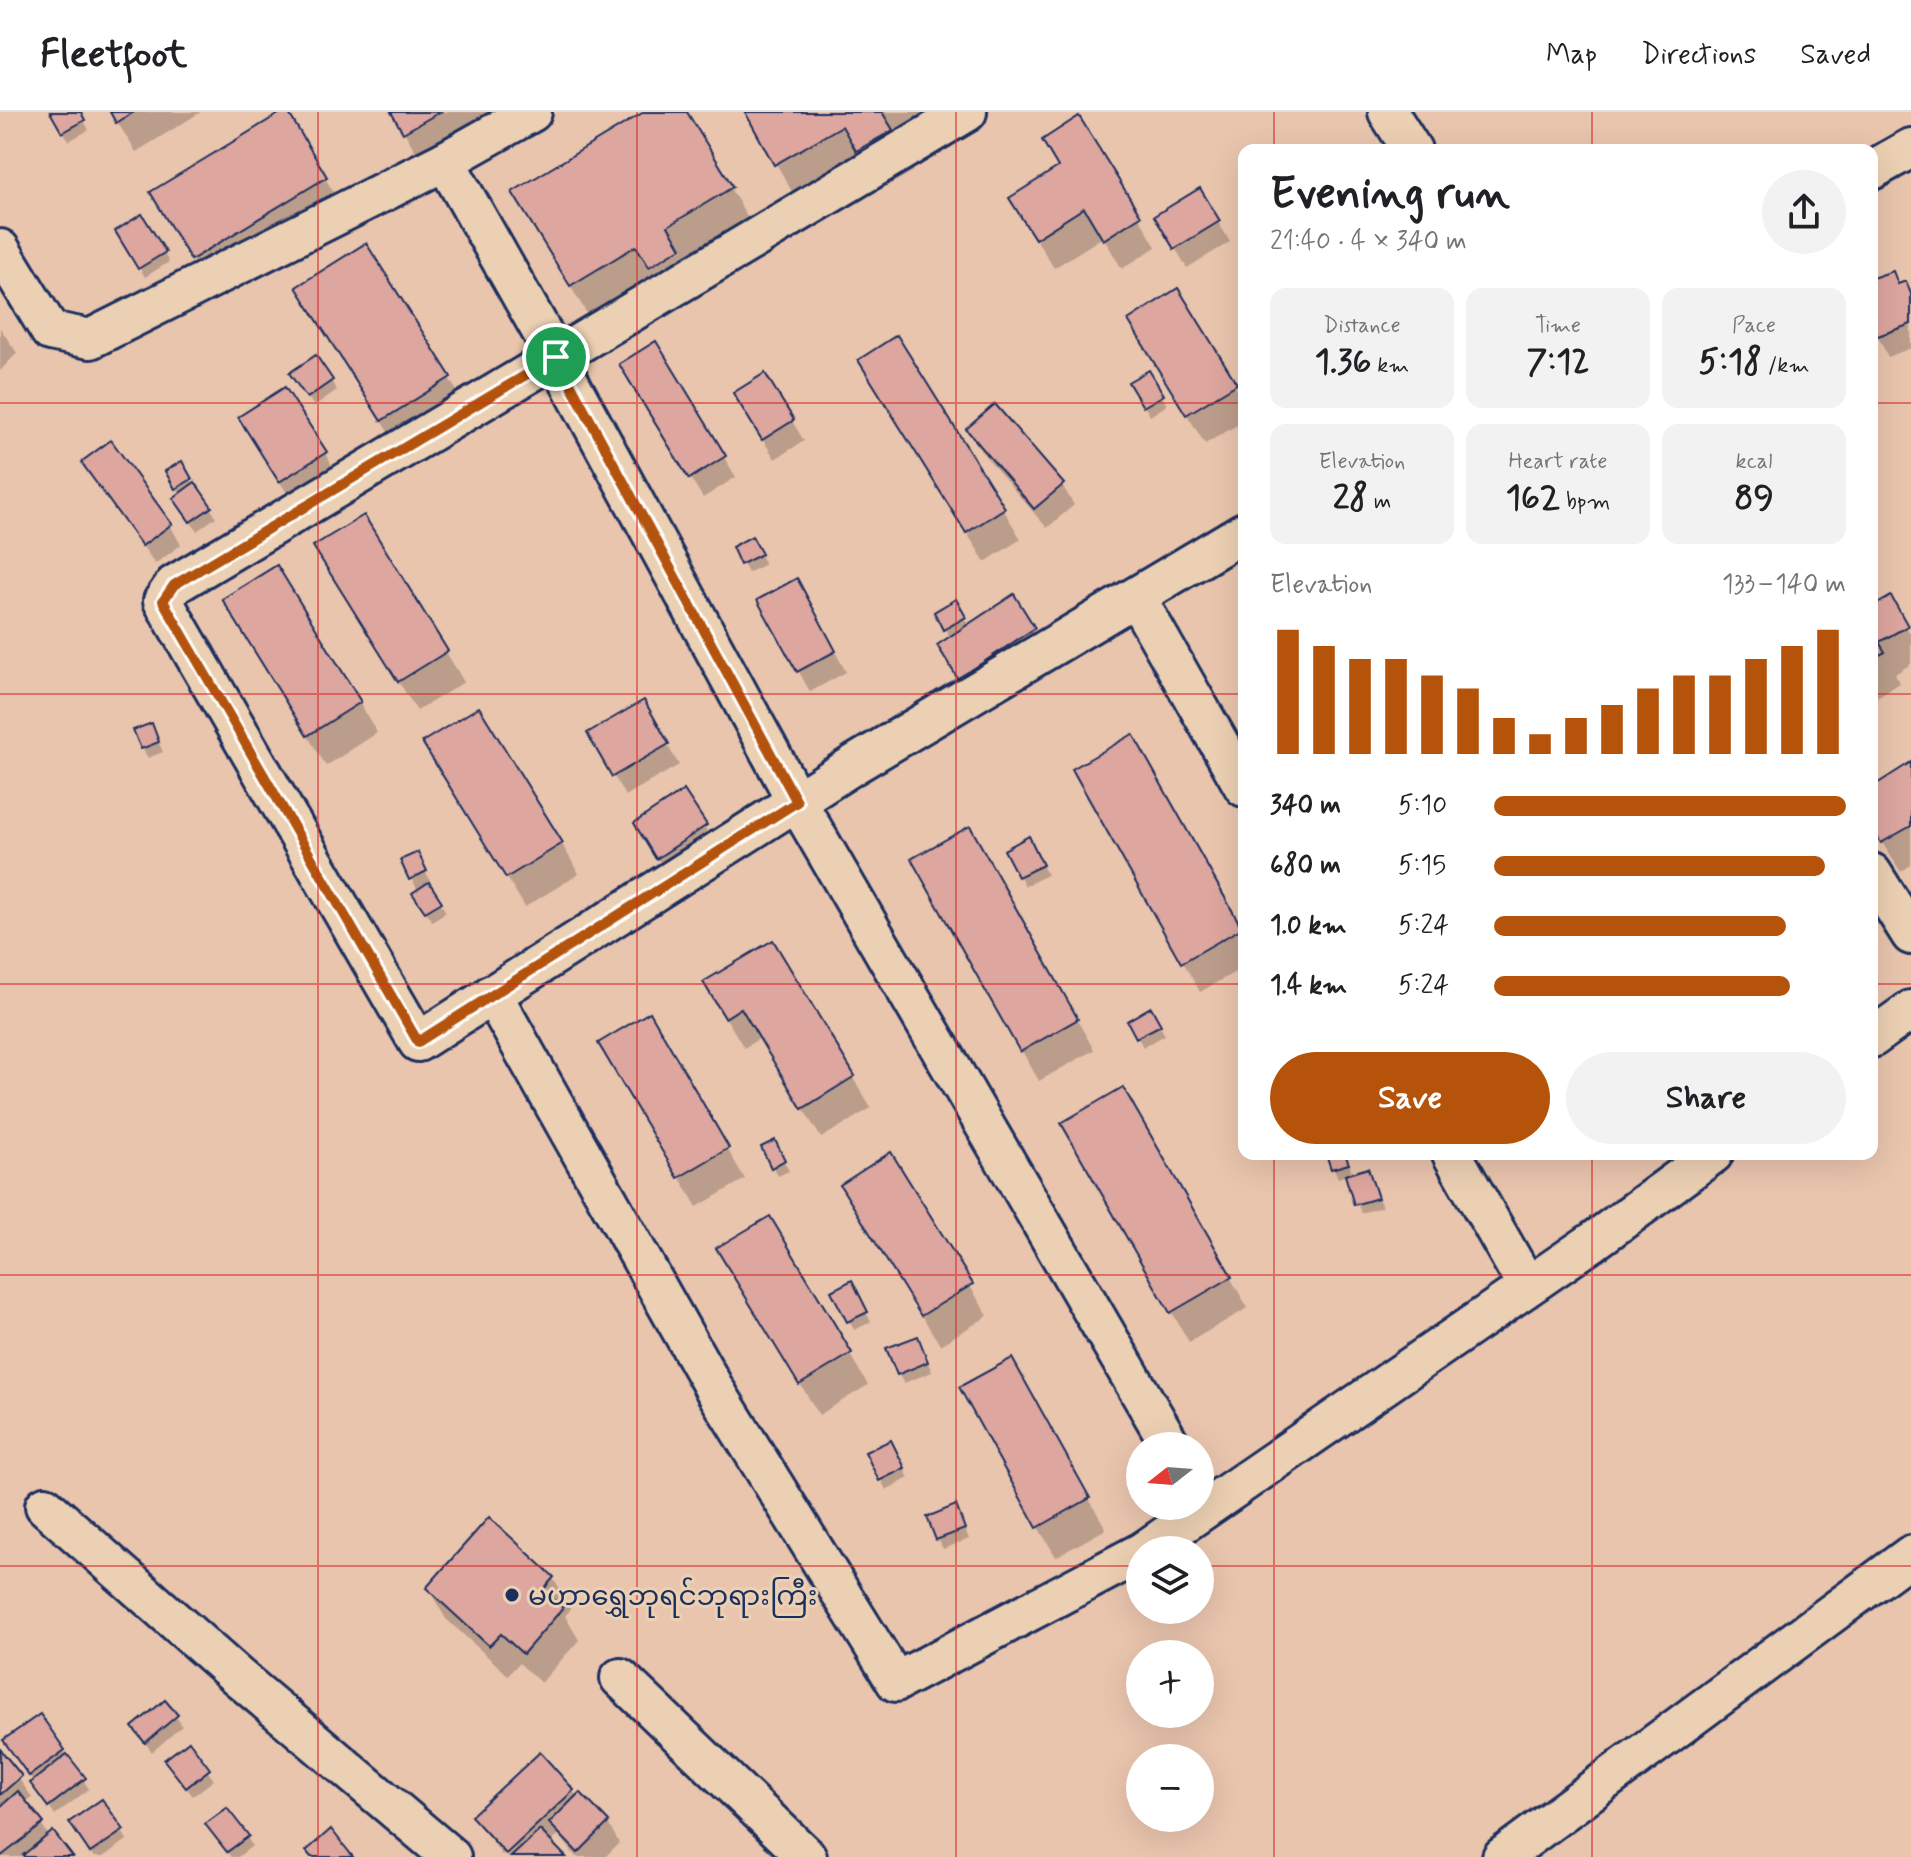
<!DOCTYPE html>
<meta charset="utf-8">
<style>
:root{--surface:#fff;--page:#f2f2f2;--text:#202124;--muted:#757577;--line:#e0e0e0;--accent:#b45309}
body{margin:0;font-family:Mynerve,"Noto Sans Myanmar",sans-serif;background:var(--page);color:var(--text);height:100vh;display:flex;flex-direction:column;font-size:30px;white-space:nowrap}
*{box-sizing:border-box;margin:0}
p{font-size:26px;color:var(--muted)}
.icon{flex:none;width:44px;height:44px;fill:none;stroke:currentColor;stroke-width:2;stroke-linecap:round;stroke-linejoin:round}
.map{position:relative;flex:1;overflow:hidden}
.panel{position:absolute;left:1238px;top:32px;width:640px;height:1016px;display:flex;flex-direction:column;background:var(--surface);border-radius:16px;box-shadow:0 8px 32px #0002}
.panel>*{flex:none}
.needle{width:52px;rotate:253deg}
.controls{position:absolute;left:1126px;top:1320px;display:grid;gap:16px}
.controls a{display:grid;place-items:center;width:88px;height:88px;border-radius:50%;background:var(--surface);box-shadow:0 8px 32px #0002;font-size:40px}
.pin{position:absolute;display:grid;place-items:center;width:68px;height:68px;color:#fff;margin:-34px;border:4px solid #fff;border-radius:50%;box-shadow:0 2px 8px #0007}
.round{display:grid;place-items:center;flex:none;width:84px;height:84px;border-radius:42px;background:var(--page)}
.head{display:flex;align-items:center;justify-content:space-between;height:136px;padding:0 32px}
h1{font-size:44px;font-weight:700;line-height:60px}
.figures{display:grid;grid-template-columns:repeat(3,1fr);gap:12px;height:136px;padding:8px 32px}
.figures div{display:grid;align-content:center;border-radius:16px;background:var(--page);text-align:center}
.figures b{font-size:34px;font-weight:700}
.figures small{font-size:22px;font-weight:400}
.figures p{font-size:22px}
.chart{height:224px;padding:16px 32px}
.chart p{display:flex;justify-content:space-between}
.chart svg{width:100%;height:144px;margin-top:8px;stroke:var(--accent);stroke-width:6}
.cta{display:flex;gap:16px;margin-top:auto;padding:16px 32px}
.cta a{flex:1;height:92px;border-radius:48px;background:var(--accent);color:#fff;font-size:32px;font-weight:700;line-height:92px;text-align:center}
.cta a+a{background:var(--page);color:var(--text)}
ul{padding:0 32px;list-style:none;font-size:26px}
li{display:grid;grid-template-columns:128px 96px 1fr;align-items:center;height:60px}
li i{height:20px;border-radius:10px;background:var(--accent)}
header{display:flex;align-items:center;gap:48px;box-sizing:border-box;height:112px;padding:0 40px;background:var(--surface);border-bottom:2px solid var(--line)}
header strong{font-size:38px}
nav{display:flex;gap:44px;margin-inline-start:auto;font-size:28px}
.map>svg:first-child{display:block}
.shadow{fill:#0003}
.building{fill:#dda69f;stroke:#1b2f5e;stroke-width:2}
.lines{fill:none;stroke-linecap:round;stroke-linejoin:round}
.minor-casing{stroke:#1b2f5e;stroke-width:44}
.minor{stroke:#ecd0b3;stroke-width:38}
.route-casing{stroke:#fff;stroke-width:16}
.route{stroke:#b45309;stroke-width:10}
.grid{fill:none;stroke:#d62828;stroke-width:2;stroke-opacity:0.55}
.poi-dot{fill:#1b2f5e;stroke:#ecd0b3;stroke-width:3}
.labels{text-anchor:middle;stroke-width:6;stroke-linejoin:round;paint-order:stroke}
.poi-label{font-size:28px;fill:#1b2f5e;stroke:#ecd0b3;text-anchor:start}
</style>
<header>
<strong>Fleetfoot</strong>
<nav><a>Map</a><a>Directions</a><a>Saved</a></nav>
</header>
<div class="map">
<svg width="1911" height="1745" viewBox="0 0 1911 1745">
<rect width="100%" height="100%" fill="#eac5ae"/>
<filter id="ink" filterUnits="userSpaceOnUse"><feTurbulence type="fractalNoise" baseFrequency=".0125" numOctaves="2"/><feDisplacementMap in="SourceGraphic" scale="16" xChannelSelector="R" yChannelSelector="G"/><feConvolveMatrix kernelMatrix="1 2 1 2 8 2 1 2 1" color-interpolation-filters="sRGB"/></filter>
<g filter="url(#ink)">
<!-- shadow -->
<g class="shadow">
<path d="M52,0H79L89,18L69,29Z"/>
<path d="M111,0H201L136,40Z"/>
<path d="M285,0L343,96L210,177L170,111Z"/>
<path d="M393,0H510L422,51Z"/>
<path d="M648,0H685L754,116L594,213L538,121Z"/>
<path d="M747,0H961L900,35L914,59L880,78L866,53L799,92Z"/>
<path d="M1060,56L1139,105L1156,135L1122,157L1103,125L1054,156L1030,117Z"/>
<path d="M1200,79L1230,130L1187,156L1157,105Z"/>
<path d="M142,105L169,150L145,165L117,120Z"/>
<path d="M1892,161L1899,174L1905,172L1911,182V236L1888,245L1872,212V169Z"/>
<path d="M1178,179L1244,289V309L1205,332L1148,239Z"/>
<path d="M317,206L449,266L467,296L400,339Z"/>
<path d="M0,216L17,241L0,259Z"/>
<path d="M655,232L736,365L703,386L633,273Z"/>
<path d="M1148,260L1167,293L1150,304L1131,271Z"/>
<path d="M331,269L337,278L314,294L297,271Z"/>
<path d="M878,279L1003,397L1021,427L985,450Z"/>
<path d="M747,302L792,309L804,329L775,347Z"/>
<path d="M968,318L1062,373L1074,393L1047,416L980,338Z"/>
<path d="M252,326L325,341L336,361L292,389Z"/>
<path d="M84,350L170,413L181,433L155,452Z"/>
<path d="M181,352L216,405L197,419L181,395V383L168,360Z"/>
<path d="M751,427L765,452L748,461L734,435Z"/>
<path d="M334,465L446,540L464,570L417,599Z"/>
<path d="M1013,485L1045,537L971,586L951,554V527L936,500L956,490L969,515Z"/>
<path d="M1890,487L1911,523V552L1895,562L1900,571L1872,588V497Z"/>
<path d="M760,488L808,489L846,560L810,580Z"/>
<path d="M243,518L360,591L377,621L326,654Z"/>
<path d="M643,591L679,653L625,684L590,622Z"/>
<path d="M151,614L163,640L148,646L142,636Z"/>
<path d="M1132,625L1244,823V855L1200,880L1075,658Z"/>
<path d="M1911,653V753L1901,760L1872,715V678Z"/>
<path d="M443,661L562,732L579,762L525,795Z"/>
<path d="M683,681L717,735L670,766L648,732Z"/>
<path d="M969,716L1094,938L1039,969L913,748Z"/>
<path d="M1034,736L1047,763L1025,774L1006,738Z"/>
<path d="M403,749L422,752L430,769L428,770L446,800L432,809L415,781L418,779Z"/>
<path d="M772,830L871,996L821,1026L760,926L744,936L723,901Z"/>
<path d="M1150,898L1165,923L1143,935L1129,909Z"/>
<path d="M649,903L745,1067L697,1095L601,931Z"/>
<path d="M1122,978L1248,1196L1189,1230L1064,1012Z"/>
<path d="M779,1040L789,1059L778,1064L773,1055Z"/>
<path d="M1328,1042H1346L1353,1063L1367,1059L1382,1095L1361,1101L1347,1063L1338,1066Z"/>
<path d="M891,1043L988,1204L940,1233L860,1104Z"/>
<path d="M769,1107L868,1273L819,1303L737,1167Z"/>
<path d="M851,1171L871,1210L854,1218L833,1180Z"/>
<path d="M917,1226L932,1260L904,1271L898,1262Z"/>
<path d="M1011,1248L1106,1417L1056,1445L1038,1415Z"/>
<path d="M896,1340L909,1366L886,1378L868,1341Z"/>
<path d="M960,1405L969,1427L943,1437L938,1427Z"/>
<path d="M553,1466L571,1497L565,1504L579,1528L541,1571L519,1551L508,1563L446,1507L428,1476Z"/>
<path d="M176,1604L182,1614L152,1640L134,1616Z"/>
<path d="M6,1628L64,1639L89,1677L55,1703Z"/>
<path d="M188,1632L214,1668L193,1684L172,1658Z"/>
<path d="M0,1641L32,1685L25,1691L50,1725L71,1745H0Z"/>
<path d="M571,1678L502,1743L473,1704Z"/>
<path d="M572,1679L608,1711L619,1731L605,1745H576L559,1723L550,1731L564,1745H506Z"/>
<path d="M122,1719L127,1728L103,1745H94L77,1720Z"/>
<path d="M213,1722L247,1725L252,1734L238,1745H231Z"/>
</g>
<!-- building -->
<g class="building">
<path d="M50,0H81L85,8L62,21Z"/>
<path d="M110,0H134L116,11Z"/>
<path d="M282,0H288L327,65L191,148L150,80Z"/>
<path d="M391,0H440L403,21Z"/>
<path d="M644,0H687L733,75L668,114L681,136L649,155L636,134L570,174L512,80Z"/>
<path d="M745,0H882L893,18L856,39L842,14L774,53Z"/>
<path d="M1079,4L1141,104L1103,128L1084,96L1035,127L1009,86L1058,55L1042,28Z"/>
<path d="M1200,76L1220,109L1174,137L1154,104Z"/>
<path d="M142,102L166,140L138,157L115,119Z"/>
<path d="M366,131L451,265L381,309L296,175Z"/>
<path d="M1893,159L1898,172L1906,169L1911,182V212L1875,225L1872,166Z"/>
<path d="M1178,176L1237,272L1186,303L1128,208Z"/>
<path d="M897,223L1005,396L966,421L858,248Z"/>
<path d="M656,229L726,344L689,367L619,252Z"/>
<path d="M316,243L333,268L307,286L289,261Z"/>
<path d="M1149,258L1164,283L1143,295L1128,270Z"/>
<path d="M765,261L794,308L762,328L733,281Z"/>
<path d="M285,275L327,340L279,370L238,305Z"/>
<path d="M995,292L1064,372L1034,397L966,317Z"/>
<path d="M111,328L172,412L142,434L81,350Z"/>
<path d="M182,349L192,367L175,377L165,359Z"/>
<path d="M195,370L212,395L190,410L173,386Z"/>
<path d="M364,403L448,539L398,570L313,434Z"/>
<path d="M752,424L762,442L740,453L732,435Z"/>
<path d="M277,453L361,590L307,624L222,487Z"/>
<path d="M797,466L836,539L797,560L757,488Z"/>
<path d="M1014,482L1035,516L958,567L937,533Z"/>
<path d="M1891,484L1908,514L1879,530L1885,540L1872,547V495Z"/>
<path d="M956,487L966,505L943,518L934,500Z"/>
<path d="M644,588L669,632L612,665L587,621Z"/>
<path d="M479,595L563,731L506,766L422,630Z"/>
<path d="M152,611L159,630L141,637L133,618Z"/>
<path d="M1133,622L1242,816L1181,851L1072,657Z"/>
<path d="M1911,650V714L1881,731L1872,716V675Z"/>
<path d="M684,678L707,713L656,747L634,711Z"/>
<path d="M970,714L1078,907L1020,940L911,747Z"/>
<path d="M1029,724L1043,753L1018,765L1004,738Z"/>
<path d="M418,740L427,759L409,768L400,748Z"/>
<path d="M429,770L442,790L425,800L412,781Z"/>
<path d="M773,828L855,964L802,997L741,896L725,906L703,870Z"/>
<path d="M1151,895L1161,913L1136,926L1127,909Z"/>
<path d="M650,900L729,1036L678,1066L598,931Z"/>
<path d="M1123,975L1232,1165L1170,1201L1061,1011Z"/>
<path d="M775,1028L785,1048L771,1056L761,1035Z"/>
<path d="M891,1040L973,1172L921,1204L840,1073Z"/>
<path d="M1326,1042H1345L1349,1052L1331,1057Z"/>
<path d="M1368,1056L1378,1086L1354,1093L1345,1063Z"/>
<path d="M770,1104L852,1241L799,1273L716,1136Z"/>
<path d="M852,1168L868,1200L847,1210L831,1179Z"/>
<path d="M918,1224L928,1250L897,1263L886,1236Z"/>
<path d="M1012,1246L1090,1386L1037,1416L959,1275Z"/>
<path d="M891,1328L905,1356L879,1369L865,1340Z"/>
<path d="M956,1393L965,1417L936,1428L927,1405Z"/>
<path d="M489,1405L554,1465L543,1478L563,1496L523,1542L501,1522L489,1534L426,1476Z"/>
<path d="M165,1588L178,1603L145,1631L132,1615Z"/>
<path d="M40,1602L65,1638L29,1664L3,1628Z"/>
<path d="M189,1629L210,1657L186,1676L164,1648Z"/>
<path d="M0,1637L22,1664L0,1683Z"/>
<path d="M540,1640L574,1678L506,1742L471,1704Z"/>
<path d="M67,1642L86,1666L48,1695L30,1671Z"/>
<path d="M18,1679L44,1711L0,1745V1695Z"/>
<path d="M580,1680L609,1710L578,1741L549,1711Z"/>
<path d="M102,1687L124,1718L90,1741L69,1710Z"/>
<path d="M227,1696L249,1724L227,1740L205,1712Z"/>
<path d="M331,1717L353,1745H311L306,1739Z"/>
<path d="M540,1718L566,1745H511Z"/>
<path d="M53,1719L73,1745H25L23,1743Z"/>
</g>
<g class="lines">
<!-- minor casing -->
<g class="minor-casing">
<g id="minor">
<path d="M967,0L174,473L163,489L418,930L855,652L1244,420"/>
<path d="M1388,0L1412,38"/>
<path d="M445,49L556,245L797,690L1171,1334"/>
<path d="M1872,58L1911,36"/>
<path d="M0,137L50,219L90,227L445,49L532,0"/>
<path d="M1136,485L1244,675"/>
<path d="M1872,761L1911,823"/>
<path d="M492,882L715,1278L896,1570L1140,1441"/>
<path d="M1872,926L1911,898"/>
<path d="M1452,1042L1527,1174"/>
<path d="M45,1394L237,1564L451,1745"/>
<path d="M1145,1438L1594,1129L1713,1042"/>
<path d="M620,1566L807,1745"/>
<path d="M1502,1745L1911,1443"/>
</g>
</g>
<!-- minor -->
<use href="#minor" class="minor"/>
</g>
</g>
<g class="lines" filter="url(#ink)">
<!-- route casing -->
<g class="route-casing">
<path id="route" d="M556,245L797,690L418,930L163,489L174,473Z"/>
</g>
<!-- route -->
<use href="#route" class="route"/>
</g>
<!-- grid -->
<path class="grid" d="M318,0V1745M637,0V1745M956,0V1745M1274,0V38M1592,0V38M0,291H1244M1872,291H1911M0,582H1244M1872,582H1911M0,872H1244M1872,872H1911M1274,1042V1745M1592,1042V1745M0,1163H1911M0,1454H1140M1200,1454H1911"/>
<!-- markers -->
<circle class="poi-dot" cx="512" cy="1483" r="8"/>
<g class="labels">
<!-- poi labels -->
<g class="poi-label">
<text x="528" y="1493">မဟာရွှေဘုရင်ဘုရားကြီး</text>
</g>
</g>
</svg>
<div class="controls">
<a><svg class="needle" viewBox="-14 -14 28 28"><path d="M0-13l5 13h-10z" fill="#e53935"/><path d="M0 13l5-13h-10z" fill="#757577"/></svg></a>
<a><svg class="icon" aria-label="layers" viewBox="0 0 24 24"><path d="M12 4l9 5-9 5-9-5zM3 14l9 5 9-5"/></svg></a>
<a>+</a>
<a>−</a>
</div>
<div class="pin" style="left:556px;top:245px;background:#1e9e55"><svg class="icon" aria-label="arrive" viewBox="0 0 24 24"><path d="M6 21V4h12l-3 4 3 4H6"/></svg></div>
<section class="panel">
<div class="head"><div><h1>Evening run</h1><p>21:40 · 4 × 340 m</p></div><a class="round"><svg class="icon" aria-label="share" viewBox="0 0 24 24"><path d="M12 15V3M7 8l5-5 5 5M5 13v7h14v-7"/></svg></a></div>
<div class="figures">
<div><p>Distance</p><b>1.36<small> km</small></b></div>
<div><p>Time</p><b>7:12</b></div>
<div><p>Pace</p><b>5:18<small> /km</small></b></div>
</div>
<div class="figures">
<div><p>Elevation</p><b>28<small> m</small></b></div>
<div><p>Heart rate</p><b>162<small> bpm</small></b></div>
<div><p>kcal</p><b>89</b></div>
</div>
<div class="chart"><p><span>Elevation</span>133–140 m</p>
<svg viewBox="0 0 160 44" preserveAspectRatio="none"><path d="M5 44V6M15 44V11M25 44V15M35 44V15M45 44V20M55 44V24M65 44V33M75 44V38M85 44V33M95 44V29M105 44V24M115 44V20M125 44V20M135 44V15M145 44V11M155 44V6"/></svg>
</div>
<ul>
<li><b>340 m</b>5:10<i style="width:100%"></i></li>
<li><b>680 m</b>5:15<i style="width:94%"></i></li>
<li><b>1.0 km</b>5:24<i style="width:83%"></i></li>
<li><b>1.4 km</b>5:24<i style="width:84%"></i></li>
</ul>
<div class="cta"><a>Save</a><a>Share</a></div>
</section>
</div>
